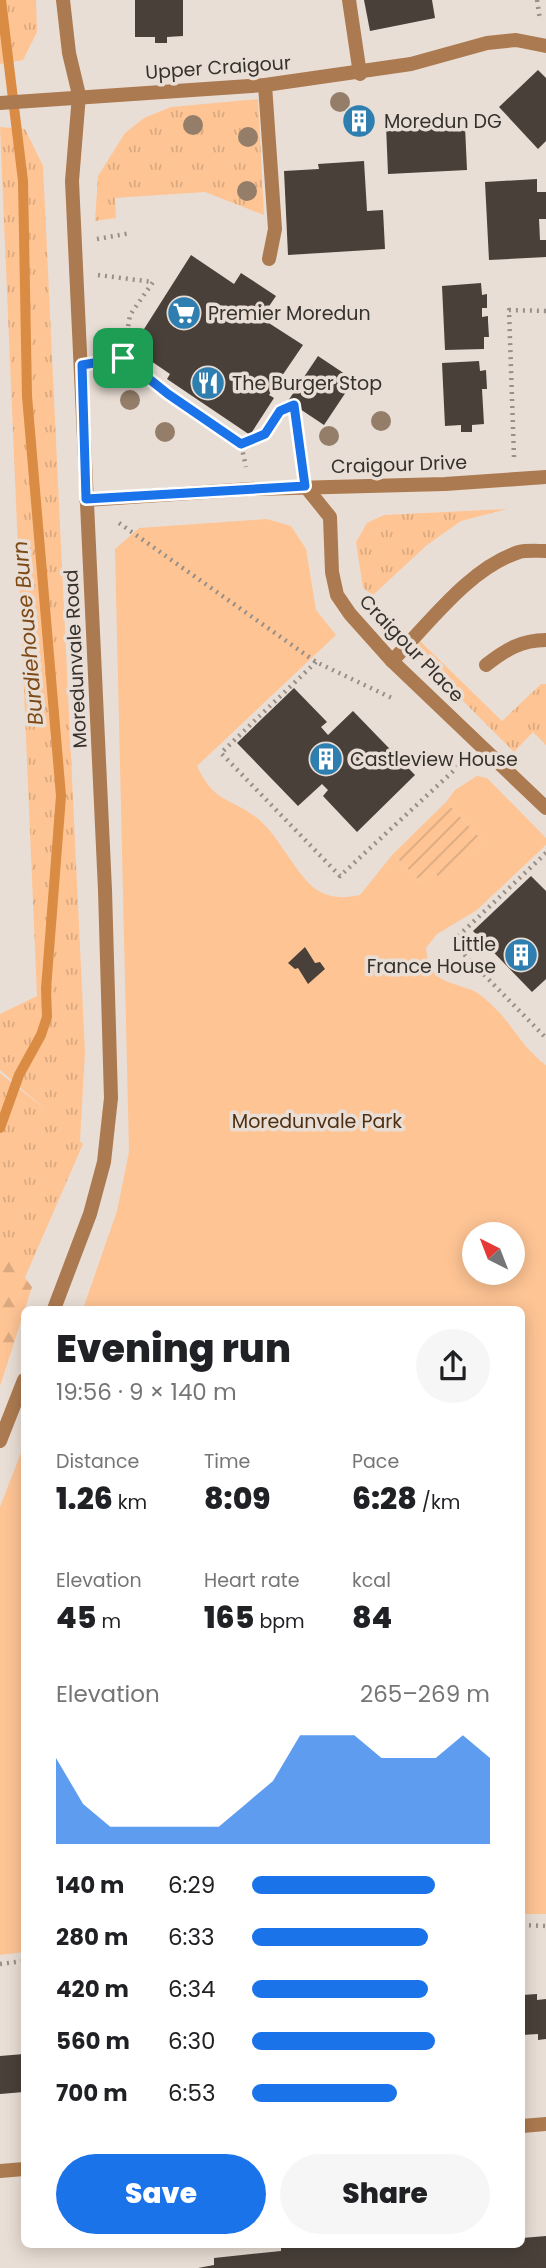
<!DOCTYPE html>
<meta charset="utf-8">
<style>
:root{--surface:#fff;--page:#f6f6f6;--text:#202124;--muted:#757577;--accent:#1a73e8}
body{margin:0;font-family:Poppins,sans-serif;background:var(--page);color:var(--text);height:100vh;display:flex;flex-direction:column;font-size:26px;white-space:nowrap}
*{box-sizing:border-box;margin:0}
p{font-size:23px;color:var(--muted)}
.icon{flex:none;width:38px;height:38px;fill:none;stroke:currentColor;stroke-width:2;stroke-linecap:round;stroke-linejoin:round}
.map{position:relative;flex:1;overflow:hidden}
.details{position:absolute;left:21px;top:1306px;width:504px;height:942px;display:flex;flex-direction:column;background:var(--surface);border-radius:10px;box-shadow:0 4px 18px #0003}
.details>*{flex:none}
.needle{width:46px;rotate:318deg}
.fabs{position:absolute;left:462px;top:1222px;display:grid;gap:14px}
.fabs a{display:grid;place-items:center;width:63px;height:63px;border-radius:50%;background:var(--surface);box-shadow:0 4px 18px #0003;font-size:35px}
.pin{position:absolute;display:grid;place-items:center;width:60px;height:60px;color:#fff;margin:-30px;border-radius:14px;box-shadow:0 4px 10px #0006}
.round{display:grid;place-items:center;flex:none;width:74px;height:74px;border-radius:37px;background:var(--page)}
.summary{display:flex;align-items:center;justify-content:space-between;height:119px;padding:0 35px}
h1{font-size:38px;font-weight:800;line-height:52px}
.metrics{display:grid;grid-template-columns:repeat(3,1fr);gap:10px;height:119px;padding:7px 35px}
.metrics div{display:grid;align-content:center}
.metrics b{font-size:30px;font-weight:800}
.metrics small{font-size:19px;font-weight:400}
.metrics p{font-size:19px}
.chart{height:196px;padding:14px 35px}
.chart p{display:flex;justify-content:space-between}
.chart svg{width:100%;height:126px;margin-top:7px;fill:var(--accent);opacity:.7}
.primary-button{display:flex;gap:14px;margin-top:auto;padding:14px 35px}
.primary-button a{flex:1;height:80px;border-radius:42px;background:var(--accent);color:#fff;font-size:28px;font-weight:800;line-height:80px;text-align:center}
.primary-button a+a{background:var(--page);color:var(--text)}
ul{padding:0 35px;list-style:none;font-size:23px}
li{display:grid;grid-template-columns:112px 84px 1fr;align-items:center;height:52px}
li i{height:18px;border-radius:9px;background:var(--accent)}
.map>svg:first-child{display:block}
.grass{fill:url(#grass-tufts)}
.forest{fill:url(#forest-firs)}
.park{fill:#fec494;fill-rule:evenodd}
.garden{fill:url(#garden-furrows)}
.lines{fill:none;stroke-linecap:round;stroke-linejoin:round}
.stream{stroke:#da8c45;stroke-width:10}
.building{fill:#494039}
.path{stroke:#978f88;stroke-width:4.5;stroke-dasharray:2 5;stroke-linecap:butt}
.lane{stroke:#ac7a50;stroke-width:14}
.street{stroke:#ac7a50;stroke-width:14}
.tree{fill:#947e69}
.route-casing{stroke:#fff;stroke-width:14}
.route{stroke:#1a73e8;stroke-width:9}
.labels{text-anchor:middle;stroke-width:7;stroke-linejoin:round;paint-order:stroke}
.street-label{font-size:19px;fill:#35312d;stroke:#e9ded5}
.poi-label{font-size:19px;fill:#35312d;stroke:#e9ded5;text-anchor:start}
.park-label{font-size:19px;fill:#4f2f11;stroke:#e9ded5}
.water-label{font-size:21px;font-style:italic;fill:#7d4916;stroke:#e9ded5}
</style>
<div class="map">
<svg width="546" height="2268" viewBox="0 0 546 2268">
<defs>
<pattern id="grass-tufts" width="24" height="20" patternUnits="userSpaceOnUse" patternTransform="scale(1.75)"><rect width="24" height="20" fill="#fec494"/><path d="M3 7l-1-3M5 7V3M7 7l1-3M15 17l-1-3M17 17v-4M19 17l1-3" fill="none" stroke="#daa980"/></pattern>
<pattern id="forest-firs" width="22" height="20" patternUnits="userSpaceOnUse" patternTransform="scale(1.75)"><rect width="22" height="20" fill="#fec494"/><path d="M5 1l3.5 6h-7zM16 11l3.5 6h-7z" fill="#daa980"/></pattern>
<pattern id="garden-furrows" width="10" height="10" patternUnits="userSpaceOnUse" patternTransform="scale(1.75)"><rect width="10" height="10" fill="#fec494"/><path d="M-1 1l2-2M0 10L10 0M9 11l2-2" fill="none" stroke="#daa980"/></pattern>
</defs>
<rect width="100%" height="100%" fill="#e9ded5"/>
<!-- grass -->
<g class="grass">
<path d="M0,0H36L37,32L23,60L0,64Z"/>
<path d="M258,99L264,215L205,192L115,198L116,218L95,221L98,176L125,133L144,118L171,107Z"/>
<path d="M0,127L25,129L43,166L85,1052L80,1141L83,1144L0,1335V1073L47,1111L0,1070V1014L37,996Z"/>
<path d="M507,509L461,521L427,545L373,595L363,588L356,542L367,523L384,515Z"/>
<path d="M420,641L502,721L541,684H546V745L533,732L514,752L416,654Z"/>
</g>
<!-- forest -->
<path class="forest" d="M0,1245L32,1287L0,1386Z"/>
<!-- park -->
<g class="park">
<path d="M267,519L291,526L306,549L316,610L336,635L197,766C215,804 230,797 257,818C279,835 297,877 317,890C331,899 345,898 360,895L393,854L422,883L434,872L443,881L484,842L446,802L455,790L477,776L487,778L546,838V845L477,910L437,934L426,948C429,983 447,980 474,991C482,995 492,1005 499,1012C515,1030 526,1051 546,1065V1914H522V1309H83L117,1211L129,1152L115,549L139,528ZM474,1234H513V1272H474Z"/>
<path d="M24,1445V1952L0,1955V1507Z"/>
</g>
<!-- garden -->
<path class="garden" d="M446,802L484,842L443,882L434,872L422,883L393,854Z"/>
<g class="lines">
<!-- stream -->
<path class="stream" d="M0,1128L19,1075L41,1035L47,1017L46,989L61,796L27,396L23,181L1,0"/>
</g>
<!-- building -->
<g class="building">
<path d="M135,0H183V36L167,37V43H155V37H135Z"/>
<path d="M364,0H432L435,18L370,31Z"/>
<path d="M538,70L546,78V141L538,149L499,107Z"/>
<path d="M368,109L369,131L349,132L348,110Z"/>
<path d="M443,122L444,127L465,126L467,170L388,174L386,125Z"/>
<path d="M364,161L367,211L383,210L385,249L288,255L284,171L319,169L318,164Z"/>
<path d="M537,179V192H546V219H539L540,240H546V257L489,260L485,182Z"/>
<path d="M191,255L234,284L241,273L276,296L261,318L303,345L269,395L274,398L250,435L167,379L170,374L132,348Z"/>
<path d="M481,283L482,295L487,294V308H482V317L488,316V321L489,337H484V349L445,350L442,286Z"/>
<path d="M318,356L354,380L324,425L288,401Z"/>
<path d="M479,361L480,371L486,370L487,389H482L484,424L472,425V432H461V425L445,426L442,363Z"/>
<path d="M294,688L327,722L321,727L328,735L353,711L415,775L357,832L323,796L328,790L322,784L298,806L237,743Z"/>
<path d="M531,876L546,891V979L532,992L473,931Z"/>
<path d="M305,947L315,963L320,962L325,969L308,984L298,968L295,969L288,963Z"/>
<path d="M537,1994V2000L546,1999V2039L538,2040V2034L522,2035V1995Z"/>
<path d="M24,2054V2092L0,2094V2056Z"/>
<path d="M546,2236V2268H198L214,2265V2258L281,2251V2245L522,2244V2238Z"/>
</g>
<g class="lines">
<!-- path -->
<g class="path">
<path d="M537,0L540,20"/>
<path d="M97,239L131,233"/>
<path d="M98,275L153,282L130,315L123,358"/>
<path d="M103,361L123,358L168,394L241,444L246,467"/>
<path d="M241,444L265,434L280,411L294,405L302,465"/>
<path d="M514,457L509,310L546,311"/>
<path d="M119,523L316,662L394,699"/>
<path d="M316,662L221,753L340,876L463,762"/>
<path d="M546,853L452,942L546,1038"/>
<path d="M522,1925L546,1926"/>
<path d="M0,1964L24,1961"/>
</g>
<!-- lane -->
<g class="lane">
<path d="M349,0L360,74"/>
<path d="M265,85L275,229L269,259"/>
<path d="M392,661C429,624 468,569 519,552C527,550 537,551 546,551"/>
<path d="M486,665C505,650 521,640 546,640"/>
</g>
<!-- street -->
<g class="street">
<path d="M0,103L265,85L411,64L487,43L516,40L546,46"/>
<path d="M305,486L330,517L332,572L337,595L350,614L392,661L546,808"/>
<path d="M86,500L250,489L445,484L546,477"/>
<path d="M54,1309L90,1214L104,1162L111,1098L105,890L72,181L79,95L69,53L63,0"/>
<path d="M0,1441L24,1380"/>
<path d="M522,2126L546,2124"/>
<path d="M0,2171L24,2169"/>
</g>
</g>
<!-- trees -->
<g class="tree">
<circle cx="340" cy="102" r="10"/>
<circle cx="193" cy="125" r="10"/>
<circle cx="248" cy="137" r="10"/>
<circle cx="247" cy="191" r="10"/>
<circle cx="130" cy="400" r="10"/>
<circle cx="381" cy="421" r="10"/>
<circle cx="165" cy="432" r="10"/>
<circle cx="329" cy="436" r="10"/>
</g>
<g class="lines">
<!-- route casing -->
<g class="route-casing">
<path id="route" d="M123,358L168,394L241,444L265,434L280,411L294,405L305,486L86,499L82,365Z"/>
</g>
<!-- route -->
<use href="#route" class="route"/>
</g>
<!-- icons -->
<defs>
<g id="building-disc" transform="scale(1.75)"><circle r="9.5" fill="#2f7eb0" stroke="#e9ded5"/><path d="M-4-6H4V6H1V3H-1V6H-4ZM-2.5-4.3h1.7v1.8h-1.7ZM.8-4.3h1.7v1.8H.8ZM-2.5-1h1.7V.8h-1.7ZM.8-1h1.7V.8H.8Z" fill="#fff"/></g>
<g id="supermarket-disc" transform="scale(1.75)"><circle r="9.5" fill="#2f7eb0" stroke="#e9ded5"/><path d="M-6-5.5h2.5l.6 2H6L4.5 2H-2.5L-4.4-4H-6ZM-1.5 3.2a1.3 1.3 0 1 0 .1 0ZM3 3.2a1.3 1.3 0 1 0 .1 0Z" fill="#fff"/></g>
<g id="restaurant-disc" transform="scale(1.75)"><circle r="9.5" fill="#2f7eb0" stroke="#e9ded5"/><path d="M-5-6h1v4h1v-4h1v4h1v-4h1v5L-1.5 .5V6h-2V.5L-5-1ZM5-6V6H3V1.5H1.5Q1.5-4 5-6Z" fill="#fff"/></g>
</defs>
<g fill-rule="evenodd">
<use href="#building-disc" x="359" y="121"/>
<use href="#supermarket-disc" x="184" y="313"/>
<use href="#restaurant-disc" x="208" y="383"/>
<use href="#building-disc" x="326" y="759"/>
<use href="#building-disc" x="521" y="955"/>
</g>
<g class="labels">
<!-- street labels -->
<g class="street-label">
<text transform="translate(218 67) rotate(-4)" y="7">Upper Craigour</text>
<text transform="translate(399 464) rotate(-2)" y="7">Craigour Drive</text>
<text transform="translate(412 648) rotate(46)" y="7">Craigour Place</text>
<text transform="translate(75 659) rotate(-93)" y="7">Moredunvale Road</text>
</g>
<!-- poi labels -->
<g class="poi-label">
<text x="384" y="128">Moredun DG</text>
<text x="208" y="320">Premier Moredun</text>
<text x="232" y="390">The Burger Stop</text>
<text x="350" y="766">Castleview House</text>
<text x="496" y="951" text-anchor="end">Little<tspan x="496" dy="22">France House</tspan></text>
</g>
<!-- park labels -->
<g class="park-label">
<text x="317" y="1128">Moredunvale Park</text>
</g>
<!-- water labels -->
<g class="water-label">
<text transform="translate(28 633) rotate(-95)" y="7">Burdiehouse Burn</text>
</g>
</g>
</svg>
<div class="fabs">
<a><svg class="needle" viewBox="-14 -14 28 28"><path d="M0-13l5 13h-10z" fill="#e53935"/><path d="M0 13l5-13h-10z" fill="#757577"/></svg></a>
</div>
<div class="pin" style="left:123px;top:358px;background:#1e9e55"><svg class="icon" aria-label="arrive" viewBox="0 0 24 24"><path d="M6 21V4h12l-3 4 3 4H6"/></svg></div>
<section class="details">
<div class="summary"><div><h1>Evening run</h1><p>19:56 · 9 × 140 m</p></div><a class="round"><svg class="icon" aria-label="share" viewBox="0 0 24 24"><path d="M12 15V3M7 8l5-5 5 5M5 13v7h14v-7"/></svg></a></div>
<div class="metrics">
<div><p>Distance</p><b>1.26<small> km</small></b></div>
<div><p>Time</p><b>8:09</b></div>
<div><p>Pace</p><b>6:28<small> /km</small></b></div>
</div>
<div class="metrics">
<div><p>Elevation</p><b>45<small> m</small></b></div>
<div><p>Heart rate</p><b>165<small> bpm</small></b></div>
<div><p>kcal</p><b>84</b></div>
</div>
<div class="chart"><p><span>Elevation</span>265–269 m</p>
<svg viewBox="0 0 160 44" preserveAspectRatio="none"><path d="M0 44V14L10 30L20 38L30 38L40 38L50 38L60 38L70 30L80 22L90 6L100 6L110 6L120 14L130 14L140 14L150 6L160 14V44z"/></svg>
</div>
<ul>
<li><b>140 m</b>6:29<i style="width:77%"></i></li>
<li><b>280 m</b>6:33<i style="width:74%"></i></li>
<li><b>420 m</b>6:34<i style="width:74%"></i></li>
<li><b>560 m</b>6:30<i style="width:77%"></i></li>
<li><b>700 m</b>6:53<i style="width:61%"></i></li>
</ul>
<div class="primary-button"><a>Save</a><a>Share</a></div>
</section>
</div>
